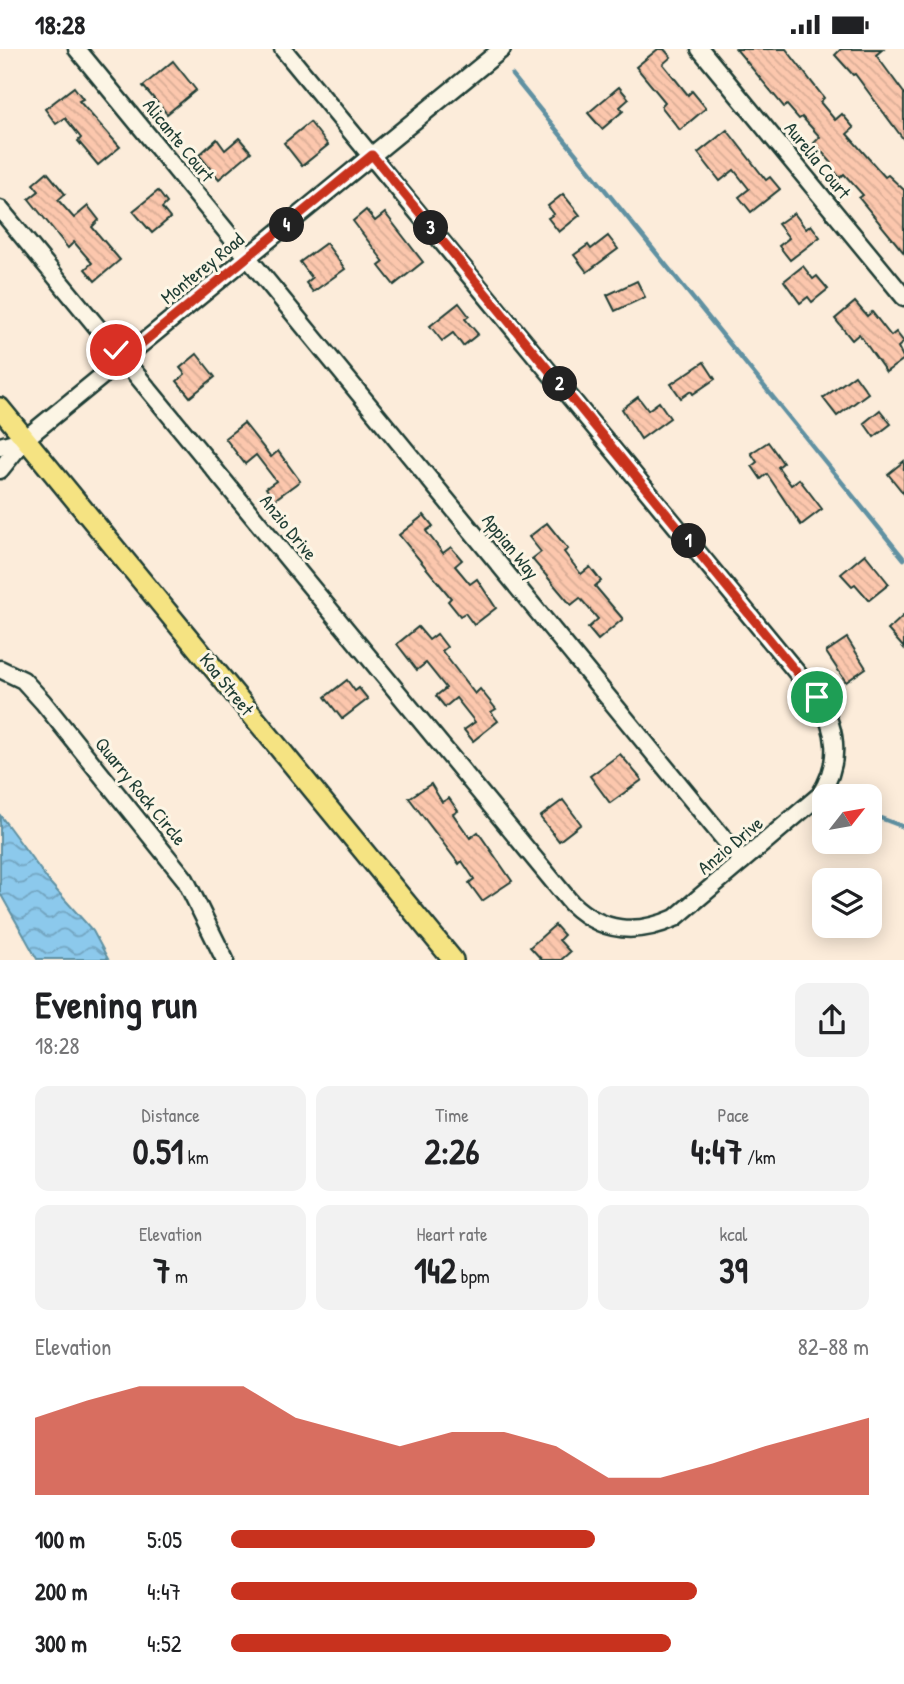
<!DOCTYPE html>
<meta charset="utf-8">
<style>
:root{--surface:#fff;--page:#f2f2f2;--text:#202124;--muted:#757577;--accent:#c8321e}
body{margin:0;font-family:"Patrick Hand",sans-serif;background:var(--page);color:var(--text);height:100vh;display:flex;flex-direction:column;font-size:26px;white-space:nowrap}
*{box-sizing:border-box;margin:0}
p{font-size:23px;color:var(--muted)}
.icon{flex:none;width:38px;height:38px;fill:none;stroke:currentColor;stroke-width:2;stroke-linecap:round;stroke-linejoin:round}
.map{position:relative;height:911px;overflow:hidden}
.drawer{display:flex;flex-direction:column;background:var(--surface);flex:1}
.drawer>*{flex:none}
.needle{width:46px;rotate:59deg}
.buttons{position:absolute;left:812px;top:735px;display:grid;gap:14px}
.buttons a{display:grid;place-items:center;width:70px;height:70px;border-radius:14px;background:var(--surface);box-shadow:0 4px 18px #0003;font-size:35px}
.pin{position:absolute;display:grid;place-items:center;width:60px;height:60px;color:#fff;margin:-30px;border:4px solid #fff;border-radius:50%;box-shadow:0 2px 7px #0007}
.km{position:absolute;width:35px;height:35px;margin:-18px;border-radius:50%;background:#222;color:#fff;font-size:19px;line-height:35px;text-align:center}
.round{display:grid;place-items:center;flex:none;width:74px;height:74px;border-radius:14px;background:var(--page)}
.summary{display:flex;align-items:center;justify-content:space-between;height:119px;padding:0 35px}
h1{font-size:38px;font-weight:800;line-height:52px}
.figures{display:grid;grid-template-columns:repeat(3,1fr);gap:10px;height:119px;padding:7px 35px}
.figures div{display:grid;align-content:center;border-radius:14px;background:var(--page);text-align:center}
.figures b{font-size:35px;font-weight:800}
.figures small{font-size:19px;font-weight:400}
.figures p{font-size:19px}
.chart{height:196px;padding:14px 35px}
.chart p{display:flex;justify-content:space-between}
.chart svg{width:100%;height:126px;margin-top:7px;fill:var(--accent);opacity:.7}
ul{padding:0 35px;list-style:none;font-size:23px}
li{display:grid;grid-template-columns:112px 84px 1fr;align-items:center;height:52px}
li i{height:18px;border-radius:9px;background:var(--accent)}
.status{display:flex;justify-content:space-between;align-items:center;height:49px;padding:0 35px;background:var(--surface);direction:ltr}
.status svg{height:19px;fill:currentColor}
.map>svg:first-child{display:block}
.water{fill:url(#water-waves);stroke:#6091a2;stroke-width:2}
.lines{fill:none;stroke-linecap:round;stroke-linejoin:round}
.stream{stroke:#6091a2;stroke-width:4.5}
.building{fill:url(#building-back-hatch);stroke:#1f3d34;stroke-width:2}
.minor-casing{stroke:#1f3d34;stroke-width:21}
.major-casing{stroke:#1f3d34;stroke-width:24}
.minor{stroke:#fcf5e5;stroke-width:16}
.major{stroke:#f5e382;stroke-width:19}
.route-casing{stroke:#fff;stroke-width:14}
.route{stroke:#c8321e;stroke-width:9}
.labels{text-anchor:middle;stroke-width:6;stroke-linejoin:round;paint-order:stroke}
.street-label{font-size:19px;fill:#1f3d34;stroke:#fcf5e5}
</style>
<div class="status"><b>18:28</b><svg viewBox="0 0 49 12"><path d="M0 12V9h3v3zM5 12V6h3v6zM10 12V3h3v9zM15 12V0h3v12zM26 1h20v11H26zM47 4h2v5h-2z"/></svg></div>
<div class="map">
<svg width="904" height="911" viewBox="0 0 904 911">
<defs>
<pattern id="water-waves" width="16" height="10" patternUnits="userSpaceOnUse" patternTransform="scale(1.75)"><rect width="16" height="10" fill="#8cc9ec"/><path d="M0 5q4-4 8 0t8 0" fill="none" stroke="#72a4c0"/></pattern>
<pattern id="building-back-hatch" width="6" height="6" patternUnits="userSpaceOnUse" patternTransform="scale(1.75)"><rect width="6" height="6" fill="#fcc7ad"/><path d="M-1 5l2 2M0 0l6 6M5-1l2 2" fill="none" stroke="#d8ac95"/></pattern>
</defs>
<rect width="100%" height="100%" fill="#fcecda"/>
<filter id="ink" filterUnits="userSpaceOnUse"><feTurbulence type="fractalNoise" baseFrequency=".0143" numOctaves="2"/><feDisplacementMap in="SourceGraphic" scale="14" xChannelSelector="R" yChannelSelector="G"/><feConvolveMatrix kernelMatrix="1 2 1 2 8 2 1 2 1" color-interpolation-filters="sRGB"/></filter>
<g filter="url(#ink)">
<!-- water -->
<path class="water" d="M0,766L51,835L93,882L108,910H37L0,844Z"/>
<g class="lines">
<!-- stream -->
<g class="stream">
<path d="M512,26L904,510"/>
<path d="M870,765L904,778"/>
</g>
</g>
<!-- building -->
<g class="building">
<path d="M658,0H664L671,8L663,15L688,46L692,42L706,59L680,81L661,57L665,53L636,18Z"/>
<path d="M736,0H786L824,49L820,53L835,71L842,65L854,79L847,85L885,128L888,126L904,141V204L859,149L863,146L844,125L840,129L829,116L831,113L814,94L820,88L802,68L799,70L787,56L784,58Z"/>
<path d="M841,0H883L876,6L904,44V91L855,25L853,26L835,6Z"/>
<path d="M173,12L196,41L167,65L143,37Z"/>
<path d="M74,38L83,50L79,52L120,98L98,116L78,92L81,89L65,69L56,75L45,60Z"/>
<path d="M619,38L629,50L620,58L623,62L602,80L588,64Z"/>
<path d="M310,73L328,96L302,117L284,94Z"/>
<path d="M727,81L766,131L770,128L780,140L751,163L739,148L749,140L734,121L720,132L698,104Z"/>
<path d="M239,89L251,103L219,130L199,106L217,90L225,101Z"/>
<path d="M47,123L65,145L58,151L74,169L88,157L99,171L92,178L120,211L95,232L85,220L92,214L74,193L68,199L29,150L39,142L33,135Z"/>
<path d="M158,142L167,154L162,159L170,169L152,184L133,162Z"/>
<path d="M563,145L580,166L559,183L548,169L554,165L548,157Z"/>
<path d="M366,161L375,172L385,164L423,213L394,236L379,217L384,213L353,172Z"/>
<path d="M794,164L806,180L811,176L820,188L790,211L779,197L789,189L778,175Z"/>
<path d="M608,187L618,200L587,223L574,206L588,196L591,200Z"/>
<path d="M326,194L345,220L313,243L306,234L312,229L300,213Z"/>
<path d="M803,217L813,230L817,227L828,240L812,253L808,248L800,254L784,232Z"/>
<path d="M637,232L645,248L615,262L607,246Z"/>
<path d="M855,253L867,267L872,263L891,287L896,283L904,293L898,298L904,310L886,323L859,285L852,291L835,270Z"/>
<path d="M459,254L469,267L465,270L478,285L463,297L453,284L442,292L430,277Z"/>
<path d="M197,305L215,328L190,348L177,332L185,325L180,319Z"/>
<path d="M704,313L715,330L693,345L691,342L681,349L671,335Z"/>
<path d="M855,326L868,344L837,367L823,349Z"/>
<path d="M638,348L648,361L659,353L670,369L641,390L622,360Z"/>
<path d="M880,361L891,375L874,388L864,374Z"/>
<path d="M244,374L271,408L278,402L300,432L274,451L266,439L276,432L256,406L245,415L225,389Z"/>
<path d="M768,393L783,414L778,418L791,436L799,430L822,460L801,476L767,425L761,430L752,417L757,413L751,404Z"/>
<path d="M904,412V445L888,425Z"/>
<path d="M424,466L433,477L426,482L443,504L451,498L462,511L455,517L470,535L477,530L496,559L474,576L465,564L460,567L448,552L451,549L399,486Z"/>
<path d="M547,474L568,500L564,503L581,525L590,518L601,532L595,537L623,570L598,591L588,579L598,570L580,549L571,556L532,510L541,503L529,488Z"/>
<path d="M865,505L889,535L869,551L855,535L852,537L841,525Z"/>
<path d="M904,566V599L888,581Z"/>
<path d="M418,578L429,591L437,585L447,598L442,602L475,645L480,640L496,660L491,663L498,672L473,692L464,681L475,673L456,649L445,658L436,647L446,639L426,614L417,621L397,595Z"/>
<path d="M847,589L866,619L846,633L826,603Z"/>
<path d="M347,631L355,642L359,639L368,650L342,670L325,648Z"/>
<path d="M620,705L642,731L610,754L590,727Z"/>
<path d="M431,735L442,753L449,749L458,762L453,765L470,789L478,783L512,832L482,852L469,834L474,830L462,812L459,815L409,749Z"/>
<path d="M563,751L581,775L559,792L540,768Z"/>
<path d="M555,876L564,886L559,891L570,903L561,911H542L530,898Z"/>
</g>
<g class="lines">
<!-- minor casing -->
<g class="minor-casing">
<g id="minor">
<path d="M77,0L742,812"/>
<path d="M700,0L904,248"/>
<path d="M0,160L571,854C602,884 637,886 675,869L820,746C841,713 838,681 817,648L283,0"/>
<path d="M0,397L25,390"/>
<path d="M0,421L25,390L502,0"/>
<path d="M0,620L23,631L43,653L185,830L225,911"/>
</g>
</g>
<!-- major casing -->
<g class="major-casing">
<path id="major" d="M0,359L453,911"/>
</g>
<!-- minor -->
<use href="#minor" class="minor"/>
<!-- major -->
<use href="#major" class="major"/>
</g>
</g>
<g class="lines" filter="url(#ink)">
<!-- route casing -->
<g class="route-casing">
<path id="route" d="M116,301L123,310L372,106L817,648"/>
</g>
<!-- route -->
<use href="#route" class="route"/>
</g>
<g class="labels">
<!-- street labels -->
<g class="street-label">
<text transform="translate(179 91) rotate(51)" y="7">Alicante Court</text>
<text transform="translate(818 111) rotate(51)" y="7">Aurelia Court</text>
<text transform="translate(202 219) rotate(-39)" y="7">Monterey Road</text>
<text transform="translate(289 478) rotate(51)" y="7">Anzio Drive</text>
<text transform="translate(511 497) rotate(51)" y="7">Appian Way</text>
<text transform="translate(227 635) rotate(51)" y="7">Koa Street</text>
<text transform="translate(141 742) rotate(51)" y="7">Quarry Rock Circle</text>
<text transform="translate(730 796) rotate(-40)" y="7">Anzio Drive</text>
</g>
</g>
</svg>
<div class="buttons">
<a><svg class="needle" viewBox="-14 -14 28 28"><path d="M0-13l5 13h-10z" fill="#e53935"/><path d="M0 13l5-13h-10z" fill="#757577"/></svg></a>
<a><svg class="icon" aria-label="layers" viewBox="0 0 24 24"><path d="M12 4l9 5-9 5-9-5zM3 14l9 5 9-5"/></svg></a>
</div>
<div class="pin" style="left:817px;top:648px;background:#1e9e55"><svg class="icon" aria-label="arrive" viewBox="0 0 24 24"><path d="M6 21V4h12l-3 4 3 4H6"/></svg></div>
<div class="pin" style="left:116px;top:301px;background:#d93025"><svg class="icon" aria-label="check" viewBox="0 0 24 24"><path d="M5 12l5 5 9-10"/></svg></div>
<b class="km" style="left:689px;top:492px">1</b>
<b class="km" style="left:560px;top:335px">2</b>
<b class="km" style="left:431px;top:179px">3</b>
<b class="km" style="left:287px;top:176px">4</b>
</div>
<section class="drawer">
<div class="summary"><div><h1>Evening run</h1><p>18:28</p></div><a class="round"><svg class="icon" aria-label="share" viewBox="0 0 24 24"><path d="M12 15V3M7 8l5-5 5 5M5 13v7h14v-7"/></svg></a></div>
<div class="figures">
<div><p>Distance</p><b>0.51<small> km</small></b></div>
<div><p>Time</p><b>2:26</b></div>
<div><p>Pace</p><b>4:47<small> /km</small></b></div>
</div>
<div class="figures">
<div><p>Elevation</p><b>7<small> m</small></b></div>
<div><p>Heart rate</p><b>142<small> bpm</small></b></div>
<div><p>kcal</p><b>39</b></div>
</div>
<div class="chart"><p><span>Elevation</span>82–88 m</p>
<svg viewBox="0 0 160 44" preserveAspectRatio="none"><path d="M0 44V17L10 11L20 6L30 6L40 6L50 17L60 22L70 27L80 22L90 22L100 27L110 38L120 38L130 33L140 27L150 22L160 17V44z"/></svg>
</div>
<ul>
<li><b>100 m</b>5:05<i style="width:57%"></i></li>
<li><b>200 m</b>4:47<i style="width:73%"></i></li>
<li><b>300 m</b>4:52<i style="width:69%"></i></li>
</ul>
</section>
